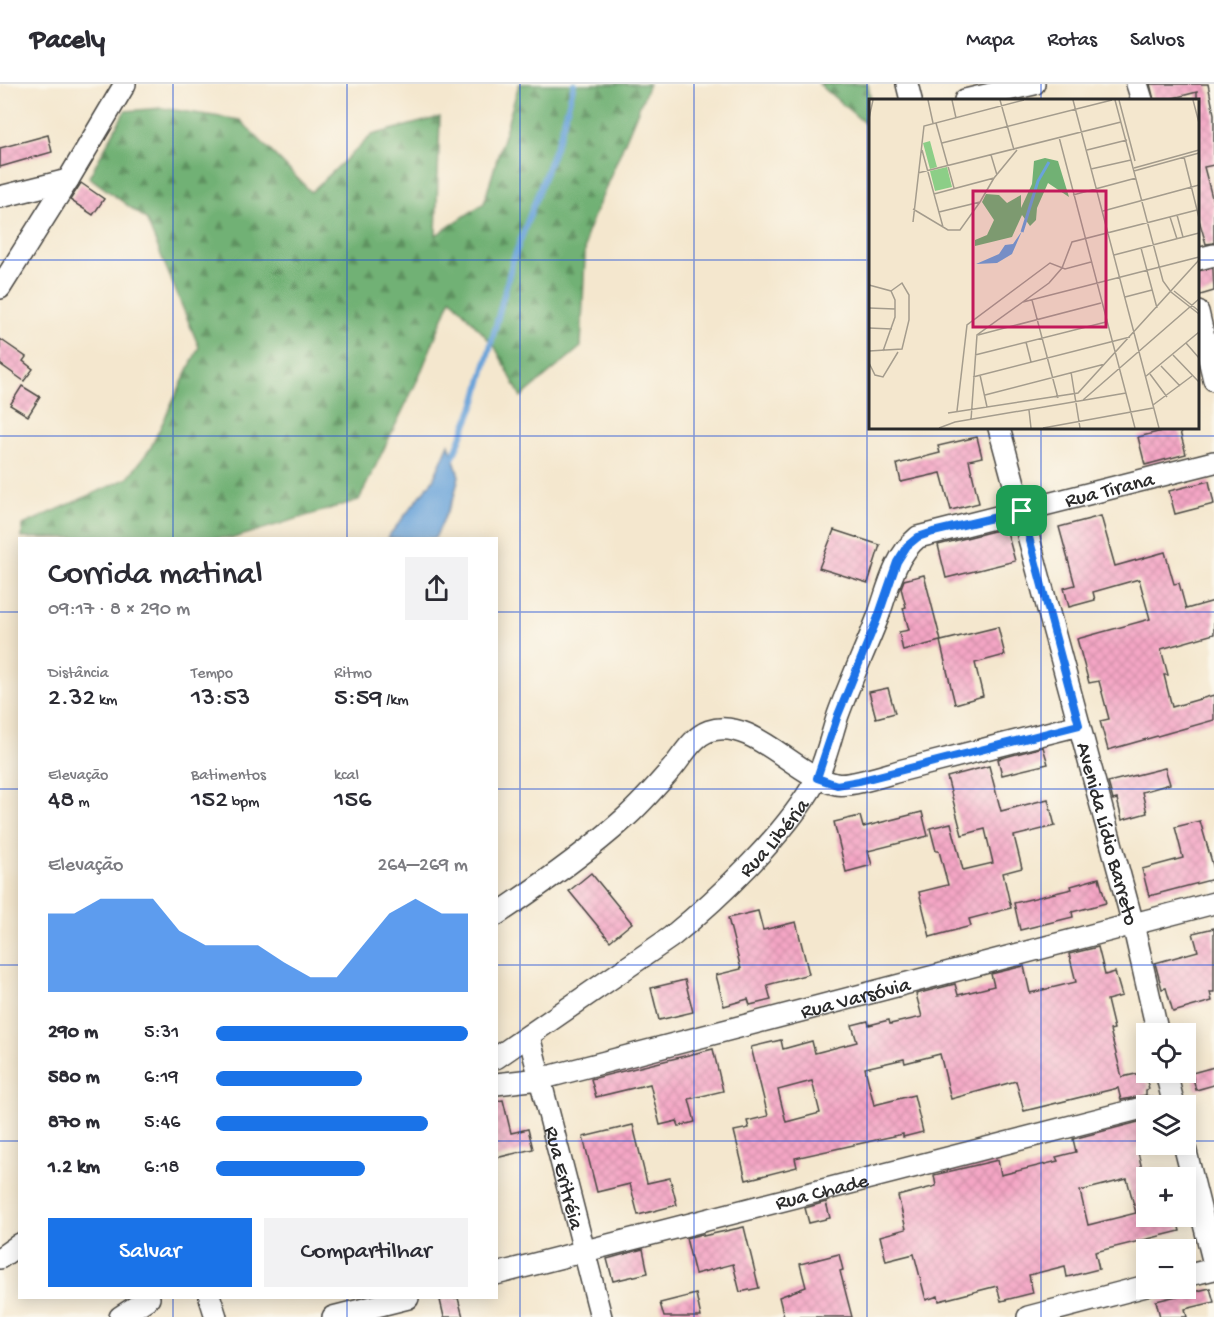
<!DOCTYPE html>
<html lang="pt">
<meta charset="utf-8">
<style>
:root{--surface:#fff;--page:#f2f2f3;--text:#2b2b33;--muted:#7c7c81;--line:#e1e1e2;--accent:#1a73e8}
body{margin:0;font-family:"Gochi Hand",sans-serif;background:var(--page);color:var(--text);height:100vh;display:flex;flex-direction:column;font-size:22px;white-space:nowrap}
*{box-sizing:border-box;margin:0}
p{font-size:20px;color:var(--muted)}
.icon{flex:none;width:33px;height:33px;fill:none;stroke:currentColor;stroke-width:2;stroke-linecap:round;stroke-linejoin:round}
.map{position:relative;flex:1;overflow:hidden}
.sheet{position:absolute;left:18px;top:453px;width:480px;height:762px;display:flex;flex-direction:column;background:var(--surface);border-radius:0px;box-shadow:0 3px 15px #0003}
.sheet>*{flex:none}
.tools{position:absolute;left:1136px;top:939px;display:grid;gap:12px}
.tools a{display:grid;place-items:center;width:60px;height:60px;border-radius:0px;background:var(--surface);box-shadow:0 3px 15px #0003;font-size:30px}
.pin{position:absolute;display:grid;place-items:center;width:51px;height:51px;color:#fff;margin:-26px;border-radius:12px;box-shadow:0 3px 9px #0006}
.round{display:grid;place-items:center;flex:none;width:63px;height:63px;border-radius:0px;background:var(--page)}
.head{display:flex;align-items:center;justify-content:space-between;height:102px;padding:0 30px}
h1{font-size:33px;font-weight:600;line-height:45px}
.metrics{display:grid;grid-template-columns:repeat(3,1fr);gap:9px;height:102px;padding:6px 30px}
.metrics div{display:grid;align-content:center}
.metrics b{font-size:26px;font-weight:600}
.metrics small{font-size:16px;font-weight:400}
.metrics p{font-size:16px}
.chart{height:168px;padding:12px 30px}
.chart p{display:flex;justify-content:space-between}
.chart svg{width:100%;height:108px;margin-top:6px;fill:var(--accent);opacity:.7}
.action{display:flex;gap:12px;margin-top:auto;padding:12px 30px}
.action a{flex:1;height:69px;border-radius:0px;background:var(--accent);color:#fff;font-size:24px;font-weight:600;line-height:69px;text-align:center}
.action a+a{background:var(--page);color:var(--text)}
ul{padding:0 30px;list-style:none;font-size:20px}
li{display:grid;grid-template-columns:96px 72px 1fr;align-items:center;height:45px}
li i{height:15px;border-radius:8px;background:var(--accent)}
header{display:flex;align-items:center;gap:36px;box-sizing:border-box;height:84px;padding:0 30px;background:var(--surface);border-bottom:2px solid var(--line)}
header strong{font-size:28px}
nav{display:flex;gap:33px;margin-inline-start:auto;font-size:21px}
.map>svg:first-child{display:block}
.forest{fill:url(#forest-firs);stroke:#4e6e50;stroke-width:1.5}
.water{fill:#69a3d9;stroke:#4a6782;stroke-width:1.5}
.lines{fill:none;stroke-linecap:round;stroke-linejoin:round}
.stream{stroke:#69a3d9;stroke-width:6}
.building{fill:url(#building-cross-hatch);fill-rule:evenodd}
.street-casing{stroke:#494743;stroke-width:24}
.street{stroke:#fff;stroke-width:21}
.route-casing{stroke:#fff;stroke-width:12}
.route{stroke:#1a73e8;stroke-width:8}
.grid{fill:none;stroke:#1d4ed8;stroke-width:1.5;stroke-opacity:0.55}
.labels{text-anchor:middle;stroke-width:4.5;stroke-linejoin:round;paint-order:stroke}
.street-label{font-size:21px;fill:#2b2b2b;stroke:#fbf7ec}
.inset-river{fill:none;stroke:#69a3d9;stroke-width:3}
.inset-road{fill:none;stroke:#a49c8d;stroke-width:1.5}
.view{fill:#c2185b;fill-opacity:0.15;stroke:#c2185b;stroke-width:3}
.inset-edge{fill:none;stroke:#2b2b2b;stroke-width:3}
</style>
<header>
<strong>Pacely</strong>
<nav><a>Mapa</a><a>Rotas</a><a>Salvos</a></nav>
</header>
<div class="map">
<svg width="1214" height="1233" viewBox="0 0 1214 1233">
<defs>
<pattern id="forest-firs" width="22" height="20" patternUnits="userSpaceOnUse" patternTransform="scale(1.5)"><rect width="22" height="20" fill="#71b174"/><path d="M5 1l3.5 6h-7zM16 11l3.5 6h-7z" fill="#5d905f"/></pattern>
<pattern id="building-cross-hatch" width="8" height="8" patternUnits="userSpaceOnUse" patternTransform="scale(1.5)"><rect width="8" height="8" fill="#f4a6c5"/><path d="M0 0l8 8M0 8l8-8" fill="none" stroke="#d18fa9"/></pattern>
</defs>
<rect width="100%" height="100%" fill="#fbf7ec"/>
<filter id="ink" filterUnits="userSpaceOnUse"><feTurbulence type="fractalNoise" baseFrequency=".0167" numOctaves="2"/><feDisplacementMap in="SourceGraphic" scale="12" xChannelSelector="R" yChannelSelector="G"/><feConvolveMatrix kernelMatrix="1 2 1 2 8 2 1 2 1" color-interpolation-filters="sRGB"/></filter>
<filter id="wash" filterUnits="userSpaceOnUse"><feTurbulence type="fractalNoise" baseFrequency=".008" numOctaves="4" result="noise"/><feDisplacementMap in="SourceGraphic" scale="24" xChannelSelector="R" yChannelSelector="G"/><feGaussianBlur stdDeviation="1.35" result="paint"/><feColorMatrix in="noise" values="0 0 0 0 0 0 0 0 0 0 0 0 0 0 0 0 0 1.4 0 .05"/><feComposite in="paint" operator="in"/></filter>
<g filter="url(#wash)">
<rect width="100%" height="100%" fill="#f4e7ce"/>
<!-- forest -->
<g class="forest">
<path d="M519,0H649L586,151L581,263L521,313L495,263L451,214L419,293L359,416L234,454H22L23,441L128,394L150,365L199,263L146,135L89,93L125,27L162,24L240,36L311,108L372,51L440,33L436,151L484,119Z"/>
<path d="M819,0H868L871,16L870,44Z"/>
</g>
<!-- water -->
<path class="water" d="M449,360L459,392L454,413L435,454H387L433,396Z"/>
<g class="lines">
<!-- stream -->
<path class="stream" d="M453,373L476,317L513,176L561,48L574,0"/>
</g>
<g id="blocks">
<!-- building -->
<g class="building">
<path d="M1150,0H1208L1214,30V81L1204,83L1214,121V159L1206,160L1197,129V8L1166,16H1154Z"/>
<path d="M48,51L52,68L0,83V64Z"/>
<path d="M81,99L104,115L93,131L70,116Z"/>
<path d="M1213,184L1214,207L1197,212V187Z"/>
<path d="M0,255L26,273L23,277L33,285L24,297L0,280Z"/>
<path d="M22,302L40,313L28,332L10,321Z"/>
<path d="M1174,344H1179L1186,370L1145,381L1138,353Z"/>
<path d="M977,353L982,373L969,376L979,419L951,426L941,389L901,398L897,380L940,369L938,362Z"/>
<path d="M1209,397L1214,420L1175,430L1169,407Z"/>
<path d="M1101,432L1115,482L1165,468L1174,500L1179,499L1186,525L1214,517V550L1161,565L1168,591H1164L1172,623L1214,611V636L1108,666L1100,637L1109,635L1099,597L1089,599L1077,555L1150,535L1139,495L1093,508L1095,516L1069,523L1064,504L1075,501L1059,443Z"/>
<path d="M1006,444L1015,477L946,494L938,461Z"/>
<path d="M834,446L880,461L868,499L819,484Z"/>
<path d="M924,491L941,557L998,543L1005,571L975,579L983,612L955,620L940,557L903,567L899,548L909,546L903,524L906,523L901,504L904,496Z"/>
<path d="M888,604L895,629L876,634L869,608Z"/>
<path d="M1043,663L1048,680L1002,691L998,675Z"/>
<path d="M989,682L1001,727L1048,715L1055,742L1014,752L1022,784L1003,789L1011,824L969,835L971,842L930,853L919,808L948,801L939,767H936L930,744L951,739L963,786L993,779L985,745L962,751L947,693Z"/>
<path d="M1165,684L1170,700L1142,708L1147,729L1122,736L1117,715L1113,716L1108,698Z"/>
<path d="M922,728L928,752L868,767L872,781L846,788L834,738L860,732L863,743Z"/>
<path d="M1200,737L1214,785V795L1149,812L1142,785L1183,774L1175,743Z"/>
<path d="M591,789L632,839L610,857L569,807Z"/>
<path d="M1099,794L1106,819L1072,828L1073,833L1020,846L1014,819L1072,805L1071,802Z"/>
<path d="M758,827L763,846L796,838L809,890L767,901L771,916L750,921L748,915L724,922L716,891L741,885L728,834Z"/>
<path d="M1214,844V908H1210L1212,917L1173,928L1166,904L1162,905L1155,879L1198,867L1193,849Z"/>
<path d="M1098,863L1105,891L1115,888L1122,912L1107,916L1114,945L1110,946L1122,993L1145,988L1149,1005L1146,1006V1011L1121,1016L1118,1004L1024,1027L1016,997L951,1015L940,970L905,979L904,975L865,984L874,1021L914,1011L923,1048L903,1053V1050L795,1074L797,1083L746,1096L734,1047L749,1044L747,1037L768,1032L751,963L781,956L783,965L812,957L815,969L857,958L852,941L868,937L869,941L889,936L890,940L922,933L916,910L955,900L958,911L994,902L991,890L1024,882L1030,909L1076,898L1069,870ZM812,997L820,1029L786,1038L778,1006Z"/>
<path d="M685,896L693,928L659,936L651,904Z"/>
<path d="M713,965L723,1007L689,1015L695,1038L679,1042L677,1037L660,1041L650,1000L596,1013L591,995Z"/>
<path d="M1214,983V1001L1196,1006L1192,989Z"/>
<path d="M503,1016L511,1049L528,1045L533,1065L496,1074V1017Z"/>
<path d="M1146,1036V1062L1137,1064L1146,1102V1132H1176L1180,1147L1095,1168L1099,1185L1067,1193L1065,1182L1029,1191L1033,1209L1001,1217L997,1202L939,1217L938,1212L926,1216L914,1170L886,1177L880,1152L906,1145L898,1112L936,1102L934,1091L998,1076L1001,1091L1058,1077L1056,1073L1076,1068L1073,1055ZM1127,1095L1136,1129L1088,1141L1080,1107Z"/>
<path d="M633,1041L647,1099L670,1094L677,1121L638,1131L630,1100L597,1108L583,1053Z"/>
<path d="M826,1118L830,1134L809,1139L805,1124Z"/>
<path d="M744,1143L759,1204L740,1208L733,1180L695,1190L686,1154L703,1150V1152Z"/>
<path d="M643,1165L648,1189L613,1197L607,1175Z"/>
<path d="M839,1170L843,1186L840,1187L852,1233H784L779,1213L806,1203L800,1180Z"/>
<path d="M1210,1204L1214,1218L1185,1225L1187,1233H1160L1156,1217Z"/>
<path d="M696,1210L701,1233H664L660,1219Z"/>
<path d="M449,1214H458L463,1233H444L440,1216Z"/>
</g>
</g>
</g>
<g filter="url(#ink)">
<use href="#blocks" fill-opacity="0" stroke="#494743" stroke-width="1.5"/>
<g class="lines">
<!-- street casing -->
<g class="street-casing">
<g id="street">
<path d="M907,0L911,16"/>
<path d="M1137,0L1142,16"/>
<path d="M965,16L1034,0"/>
<path d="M0,113L68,96L125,0"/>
<path d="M1198,175L1214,171"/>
<path d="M0,204L68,96"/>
<path d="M1198,228L1214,296"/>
<path id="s1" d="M999,344L1133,840L1158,950"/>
<path d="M496,831C541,801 584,771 624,735C640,721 654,705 668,689C681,676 690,654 709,647C752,632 796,693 836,700C850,703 888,690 903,686C962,671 1020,656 1079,641"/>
<path id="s2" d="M529,952L601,1233"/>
<path id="s3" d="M496,974L671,853C719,814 786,750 816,696C826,676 831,652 838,631C850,598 865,566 878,533C888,505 894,473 918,453L1214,378"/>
<path d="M1166,988L1174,1022"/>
<path id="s4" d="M496,1000L540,995L1214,819"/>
<path d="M1184,1060L1214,1180"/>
<path d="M0,1174L20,1160"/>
<path id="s5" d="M496,1190L1146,1023"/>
<path d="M1185,1192L1214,1185"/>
<path d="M210,1214L216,1233"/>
<path d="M120,1233L149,1214"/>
<path d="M333,1233L408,1214"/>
<path d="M1028,1233L1146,1202"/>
</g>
</g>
<!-- street -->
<use href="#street" class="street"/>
</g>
</g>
<g class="lines" filter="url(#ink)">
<!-- route casing -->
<g class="route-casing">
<path id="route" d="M1022,427L1079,641L859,697L837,701L817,694L838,631L878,533L897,478L907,462L918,453L933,448Z"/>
</g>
<!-- route -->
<use href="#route" class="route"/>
</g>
<!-- grid -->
<path class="grid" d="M173,0V454M347,0V454M520,0V1233M694,0V1233M867,0V1233M1041,0V16M0,176H870M1198,176H1214M1041,344V1233M0,352H1214M0,528H20M496,528H1214M0,705H20M496,705H1214M0,881H20M496,881H1214M0,1057H20M496,1057H1146M1185,1057H1214M173,1214V1233M347,1214V1233"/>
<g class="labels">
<!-- street labels -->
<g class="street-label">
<text dy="7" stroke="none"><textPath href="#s3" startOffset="890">Rua Tirana</textPath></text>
<text dy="7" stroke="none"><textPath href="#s1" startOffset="420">Avenida Lídio Barreto</textPath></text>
<text dy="7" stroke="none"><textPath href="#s3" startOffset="356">Rua Libéria</textPath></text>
<text dy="7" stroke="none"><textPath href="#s4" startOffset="370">Rua Varsóvia</textPath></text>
<text dy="7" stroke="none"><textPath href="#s2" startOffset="146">Rua Eritréia</textPath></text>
<text dy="7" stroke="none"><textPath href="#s5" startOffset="336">Rua Chade</textPath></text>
</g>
</g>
<!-- overview -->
<g transform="translate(869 15)">
<rect width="330" height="330" fill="#f4e7ce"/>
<path d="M176,59L189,62L200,98L179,84L168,109L167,121L161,127L153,116L143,138L106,147V141L118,136L125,121L113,103L117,95L130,96L138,104L152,96V109L163,85L165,62Z" fill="#71b174"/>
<path d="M61,42L68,68L61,70L54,44ZM78,68L83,88L66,92L61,72Z" fill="#8cce87"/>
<path d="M153,132L143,155L128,164L107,165L130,155L136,146L144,145Z" fill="#69a3d9"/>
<path class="inset-river" d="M153,133L169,82L180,63"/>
<path class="inset-road" d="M59,1L64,24M83,1L87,19M131,1L145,51M204,1L290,329M246,1L294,182L302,193L330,215M250,1L266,62M324,1L330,24M0,19L4,1M67,24L85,89M190,38L266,329M73,44L243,1M53,51L74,128M218,51L258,41M122,56L128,76M315,58L330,119M265,69L330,51M222,70L262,61M265,72L330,54M49,74L252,23M65,95L125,79L148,51M204,96L267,79M44,110L79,131H91L111,103M234,112L330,86M70,113L111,103L125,79M308,116L314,138M301,118L308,140M44,123L55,27L155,1M272,149L288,209M245,156L330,134M0,186L22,192L26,201V218L14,252M305,192L330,212M256,198L283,191M163,201L189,299M154,203L330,158M0,209L26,210M0,229L23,230M109,236L232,204M157,243L162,263M317,244L330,259M0,252L33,250L40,221V196L33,184L22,192M106,256L237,223M304,256L330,283M0,264L6,276L14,278L29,253M292,267L311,287M202,273L211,329M281,275L298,298M111,276L118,308M104,278L261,238M276,278L330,233M116,296L236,265M214,301L330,200M284,306L323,277M160,311L162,329M88,312L98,226L181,164L196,170L222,163M79,314L209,294L330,161M102,321L108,236L180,184L193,169L203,143L328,111M70,329L86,323L257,294M174,329L284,309"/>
<path class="view" d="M104,92H237V228H104Z"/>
<rect width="330" height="330" class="inset-edge"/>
</g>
</svg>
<div class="tools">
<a><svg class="icon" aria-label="locate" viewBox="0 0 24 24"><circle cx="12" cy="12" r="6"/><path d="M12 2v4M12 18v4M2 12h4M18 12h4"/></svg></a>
<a><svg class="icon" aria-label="layers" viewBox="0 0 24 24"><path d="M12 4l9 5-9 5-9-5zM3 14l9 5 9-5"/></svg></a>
<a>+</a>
<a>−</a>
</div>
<div class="pin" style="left:1022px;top:427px;background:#1e9e55"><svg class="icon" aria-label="arrive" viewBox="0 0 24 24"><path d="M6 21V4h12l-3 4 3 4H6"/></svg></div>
<section class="sheet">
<div class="head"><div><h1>Corrida matinal</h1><p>09:17 · 8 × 290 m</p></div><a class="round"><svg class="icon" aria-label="share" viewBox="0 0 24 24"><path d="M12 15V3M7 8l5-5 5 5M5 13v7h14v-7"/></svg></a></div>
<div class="metrics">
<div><p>Distância</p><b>2.32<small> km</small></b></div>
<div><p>Tempo</p><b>13:53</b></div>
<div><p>Ritmo</p><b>5:59<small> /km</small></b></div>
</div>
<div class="metrics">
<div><p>Elevação</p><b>48<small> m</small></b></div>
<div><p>Batimentos</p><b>152<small> bpm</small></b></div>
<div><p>kcal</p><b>156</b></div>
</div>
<div class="chart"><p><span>Elevação</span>264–269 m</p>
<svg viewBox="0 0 160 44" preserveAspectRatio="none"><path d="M0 44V12L10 12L20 6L30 6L40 6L50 19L60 25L70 25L80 25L90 32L100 38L110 38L120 25L130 12L140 6L150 12L160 12V44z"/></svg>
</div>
<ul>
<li><b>290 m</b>5:31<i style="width:100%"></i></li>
<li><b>580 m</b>6:19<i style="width:58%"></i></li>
<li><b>870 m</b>5:46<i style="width:84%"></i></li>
<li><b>1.2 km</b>6:18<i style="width:59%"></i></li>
</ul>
<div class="action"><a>Salvar</a><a>Compartilhar</a></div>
</section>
</div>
